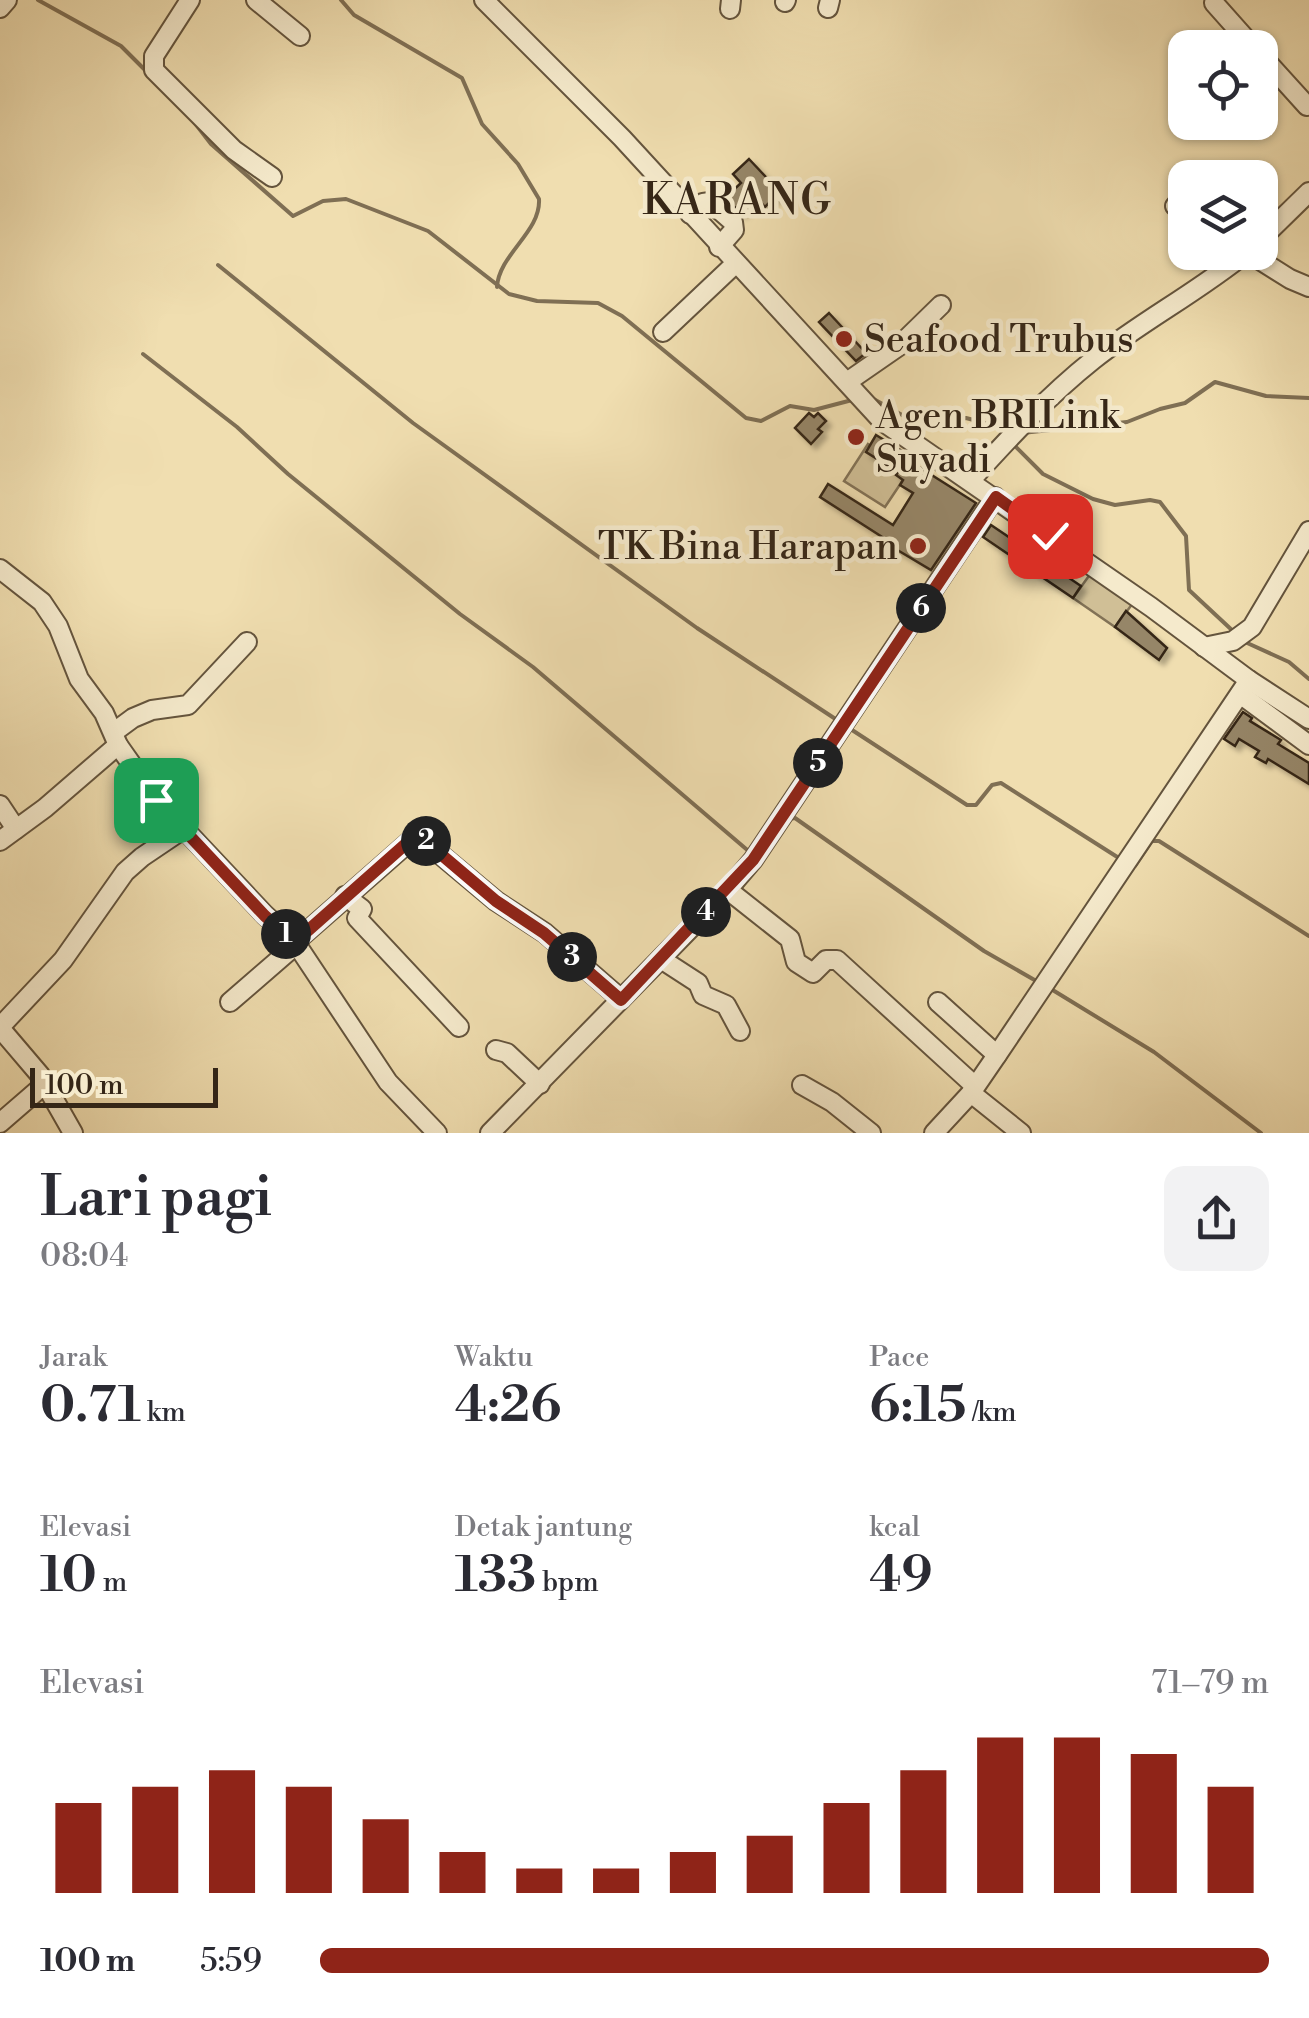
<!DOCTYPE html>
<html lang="id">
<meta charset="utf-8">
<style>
:root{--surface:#fff;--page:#f2f2f3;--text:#2b2b33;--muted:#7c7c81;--accent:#8f2418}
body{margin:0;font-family:"Libre Bodoni",serif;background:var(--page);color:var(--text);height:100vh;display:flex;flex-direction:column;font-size:38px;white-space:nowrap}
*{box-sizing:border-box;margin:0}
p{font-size:32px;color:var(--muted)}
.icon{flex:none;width:55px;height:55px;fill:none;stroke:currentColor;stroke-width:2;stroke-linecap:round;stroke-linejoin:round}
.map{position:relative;height:1133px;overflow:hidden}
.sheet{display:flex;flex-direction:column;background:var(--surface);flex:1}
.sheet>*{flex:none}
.tools{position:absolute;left:1168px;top:30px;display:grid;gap:20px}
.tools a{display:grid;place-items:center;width:110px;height:110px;border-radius:20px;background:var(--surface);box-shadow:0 2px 8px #0004;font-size:50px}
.scale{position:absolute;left:30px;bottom:25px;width:188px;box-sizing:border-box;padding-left:10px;border:5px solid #352617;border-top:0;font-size:28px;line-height:35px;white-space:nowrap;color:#352617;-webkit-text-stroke:8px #f5eacc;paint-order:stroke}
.pin{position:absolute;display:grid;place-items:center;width:85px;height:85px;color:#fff;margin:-42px;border-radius:20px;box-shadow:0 5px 15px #0006}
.km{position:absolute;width:50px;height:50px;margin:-25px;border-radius:50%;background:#222;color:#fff;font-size:28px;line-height:50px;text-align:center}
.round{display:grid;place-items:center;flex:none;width:105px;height:105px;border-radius:20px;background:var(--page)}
.overview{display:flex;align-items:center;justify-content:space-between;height:170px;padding:0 40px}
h1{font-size:55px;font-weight:600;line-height:75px}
.figures{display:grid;grid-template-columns:repeat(3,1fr);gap:15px;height:170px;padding:10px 40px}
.figures div{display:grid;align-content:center}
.figures b{font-size:50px;font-weight:600}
.figures small{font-size:28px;font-weight:400}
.figures p{font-size:28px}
.chart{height:280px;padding:20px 40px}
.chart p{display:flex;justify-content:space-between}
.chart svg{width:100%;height:180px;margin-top:10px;stroke:var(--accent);stroke-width:6}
ul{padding:0 40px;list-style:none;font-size:32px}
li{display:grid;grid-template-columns:160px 120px 1fr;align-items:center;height:75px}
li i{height:25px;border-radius:12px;background:var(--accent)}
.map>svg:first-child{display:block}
.green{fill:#d0bf96;stroke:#827256;stroke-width:2.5}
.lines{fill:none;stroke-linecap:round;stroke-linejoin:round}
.stream{stroke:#7f6f54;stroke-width:4}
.building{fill:#968667;stroke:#352617;stroke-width:2.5;filter:url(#shadow)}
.minor-casing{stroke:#64543d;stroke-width:22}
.minor{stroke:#f5eacc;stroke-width:18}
.route-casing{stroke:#fff;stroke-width:20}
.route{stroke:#8f2418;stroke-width:12}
.poi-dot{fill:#8f2418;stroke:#f5eacc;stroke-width:4}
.labels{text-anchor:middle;stroke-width:9;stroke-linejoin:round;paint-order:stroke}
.poi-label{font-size:38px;fill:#352617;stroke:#f5eacc;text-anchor:start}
.quarter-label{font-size:42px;letter-spacing:2.5px;fill:#352617;stroke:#f5eacc}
</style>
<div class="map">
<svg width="1309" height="1133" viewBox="0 0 1309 1133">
<defs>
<filter id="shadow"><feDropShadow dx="5" dy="5" stdDeviation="2.5" flood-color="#0004"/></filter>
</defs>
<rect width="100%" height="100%" fill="#f0deb0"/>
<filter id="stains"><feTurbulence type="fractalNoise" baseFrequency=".002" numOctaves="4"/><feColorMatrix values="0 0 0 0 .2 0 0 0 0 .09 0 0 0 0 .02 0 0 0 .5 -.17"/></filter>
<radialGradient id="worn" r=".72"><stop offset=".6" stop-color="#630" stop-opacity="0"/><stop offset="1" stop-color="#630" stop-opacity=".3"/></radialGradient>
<!-- green -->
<g class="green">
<path d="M868,444L909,471L885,507L844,481Z"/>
<path d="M1091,573L1133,603L1115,627L1073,598Z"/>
</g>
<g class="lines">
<!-- stream -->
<g class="stream">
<path d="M38,0L121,46L146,71"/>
<path d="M341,0L354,15L462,78L482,124L518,164L539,199C541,232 499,254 497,287"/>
<path d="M194,122L211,144L293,216L323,201L346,199L428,231L509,294L537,301L598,303L622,316L746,418L761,421L790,406L814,410L856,399"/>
<path d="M218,265L413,423L697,628L837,720"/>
<path d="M143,354L237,427L288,474L460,614L533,667L752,854"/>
<path d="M870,397L902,415L918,419L966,418L1008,429"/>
<path d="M1022,433L1127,422L1160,409L1185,403L1215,382L1266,396L1309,398"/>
<path d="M1014,445L1043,474L1093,499L1115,505L1150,500L1160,502L1186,536L1189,590L1234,632"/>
<path d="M1245,642L1289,662L1309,679"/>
<path d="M849,728L967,805H976L992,785L1001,783L1122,860"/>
<path d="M789,819L795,818L984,951L1038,982"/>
<path d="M1130,866H1135L1152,841H1159L1309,936"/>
<path d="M1051,989L1154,1052L1261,1133"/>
</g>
</g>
<!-- building -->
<g class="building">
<path d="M749,159L780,192L765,207L756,198L741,213L725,198L741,183L733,174Z"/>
<path d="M829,313L866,353L856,361L819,322Z"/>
<path d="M809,413L814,417L818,413L826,421L818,429L822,432L811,444L795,428Z"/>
<path d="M876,435L910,456L908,460L976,503L931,570L889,545L890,542L820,497L828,484L893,525L913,493L900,485L903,480L896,475L898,472L866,452Z"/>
<path d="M991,525L1081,586L1073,598L983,537Z"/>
<path d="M1126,611L1167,648L1159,660L1115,627Z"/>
<path d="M1243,712L1252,718L1250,721L1281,740L1278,744L1309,763V784L1268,759L1266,763L1255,757L1259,751L1239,739L1235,746L1224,739Z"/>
</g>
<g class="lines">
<!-- minor casing -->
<g class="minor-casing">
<g id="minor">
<path d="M190,0L154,56V70L234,150L272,177"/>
<path d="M256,0L300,36"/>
<path d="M484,0L622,138L882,421L1151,607L1249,680L1309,719"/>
<path d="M785,2L786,0"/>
<path d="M1214,3L1254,48"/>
<path d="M0,8L7,0"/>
<path d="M828,8L830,0"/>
<path d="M730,9L731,0"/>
<path d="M1260,54L1307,106"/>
<path d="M1175,206L1185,214"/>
<path d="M690,214L703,203L710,202L733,222L734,230L719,247"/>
<path d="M1260,240L1309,192"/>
<path d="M1247,252L1290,279L1309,287"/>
<path d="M663,332L735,264"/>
<path d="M847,382L899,346L941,305"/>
<path d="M971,480C1009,438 1049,395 1093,360C1142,321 1198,292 1247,252"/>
<path d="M0,569L42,602L58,626L79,679L104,713L118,745L156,799L265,915L295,942L388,1082L437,1133"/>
<path d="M1204,647L1233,641L1252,627L1309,531"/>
<path d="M1240,694L1309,745"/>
<path d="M114,732L133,718L152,710L188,705L247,642"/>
<path d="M0,805L16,829"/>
<path d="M0,841L45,808L118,745"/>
<path d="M728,890L790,939L796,962L813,973L826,960H837L975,1086"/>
<path d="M345,896L362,909L357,918L459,1027"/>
<path d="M295,942L417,835L496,901L545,933L621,999"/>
<path d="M661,959L698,983L703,995L726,1005L740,1031"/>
<path d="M230,1002L297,944"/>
<path d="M938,1002L997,1055"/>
<path d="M0,1027L63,960L125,872L142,857L182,830"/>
<path d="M0,1028L40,1075L73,1133"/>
<path d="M496,1050L507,1053L540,1084"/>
<path d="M802,1085L832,1102L871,1133"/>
<path d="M971,1093L1021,1133"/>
<path d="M0,1123L45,1084"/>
<path d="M490,1133L725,893L753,860L995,497"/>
<path d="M934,1133L971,1093L997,1055L1249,680"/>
</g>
</g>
<!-- minor -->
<use href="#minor" class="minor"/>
</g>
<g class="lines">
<!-- route casing -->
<g class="route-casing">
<path id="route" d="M156,800L265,916L295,942L417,834L496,901L544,933L621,1000L753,860L996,497L1050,536"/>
</g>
<!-- route -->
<use href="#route" class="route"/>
</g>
<!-- markers -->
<g class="poi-dot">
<circle cx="844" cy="339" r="10"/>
<circle cx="856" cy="437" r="10"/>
<circle cx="918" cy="546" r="10"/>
</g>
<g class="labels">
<!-- poi labels -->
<g class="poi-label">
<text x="864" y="352">Seafood Trubus</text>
<text x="876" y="428">Agen BRILink<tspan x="876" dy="44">Suyadi</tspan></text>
<text x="898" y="559" text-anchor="end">TK Bina Harapan</text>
</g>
<!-- quarter labels -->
<g class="quarter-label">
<text x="738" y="214">KARANG</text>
</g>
</g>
<rect width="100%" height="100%" filter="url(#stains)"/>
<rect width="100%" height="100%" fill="url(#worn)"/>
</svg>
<div class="tools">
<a><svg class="icon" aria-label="locate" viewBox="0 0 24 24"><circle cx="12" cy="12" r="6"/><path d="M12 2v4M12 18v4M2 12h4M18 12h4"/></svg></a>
<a><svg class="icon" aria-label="layers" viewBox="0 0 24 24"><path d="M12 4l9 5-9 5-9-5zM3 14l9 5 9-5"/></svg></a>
</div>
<div class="scale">100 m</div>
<div class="pin" style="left:156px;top:800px;background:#1e9e55"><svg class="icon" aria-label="arrive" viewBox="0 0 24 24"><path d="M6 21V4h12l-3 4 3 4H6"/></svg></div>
<div class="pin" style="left:1050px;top:536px;background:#d93025"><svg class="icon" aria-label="check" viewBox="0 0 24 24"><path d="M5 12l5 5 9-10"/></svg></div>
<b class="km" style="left:286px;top:934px">1</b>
<b class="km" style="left:426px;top:841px">2</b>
<b class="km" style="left:572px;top:957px">3</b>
<b class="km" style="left:706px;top:912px">4</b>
<b class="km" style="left:818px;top:763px">5</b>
<b class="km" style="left:921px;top:608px">6</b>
</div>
<section class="sheet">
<div class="overview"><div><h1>Lari pagi</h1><p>08:04</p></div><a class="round"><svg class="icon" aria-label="share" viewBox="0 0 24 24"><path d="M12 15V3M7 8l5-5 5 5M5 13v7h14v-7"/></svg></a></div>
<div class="figures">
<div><p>Jarak</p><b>0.71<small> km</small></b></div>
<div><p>Waktu</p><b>4:26</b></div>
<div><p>Pace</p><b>6:15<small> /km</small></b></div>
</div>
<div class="figures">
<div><p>Elevasi</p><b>10<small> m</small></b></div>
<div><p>Detak jantung</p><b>133<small> bpm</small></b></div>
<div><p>kcal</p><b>49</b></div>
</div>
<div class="chart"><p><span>Elevasi</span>71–79 m</p>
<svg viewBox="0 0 160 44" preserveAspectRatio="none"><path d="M5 44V22M15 44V18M25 44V14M35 44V18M45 44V26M55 44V34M65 44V38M75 44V38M85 44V34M95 44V30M105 44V22M115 44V14M125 44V6M135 44V6M145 44V10M155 44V18"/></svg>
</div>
<ul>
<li><b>100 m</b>5:59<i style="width:100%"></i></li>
</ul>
</section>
